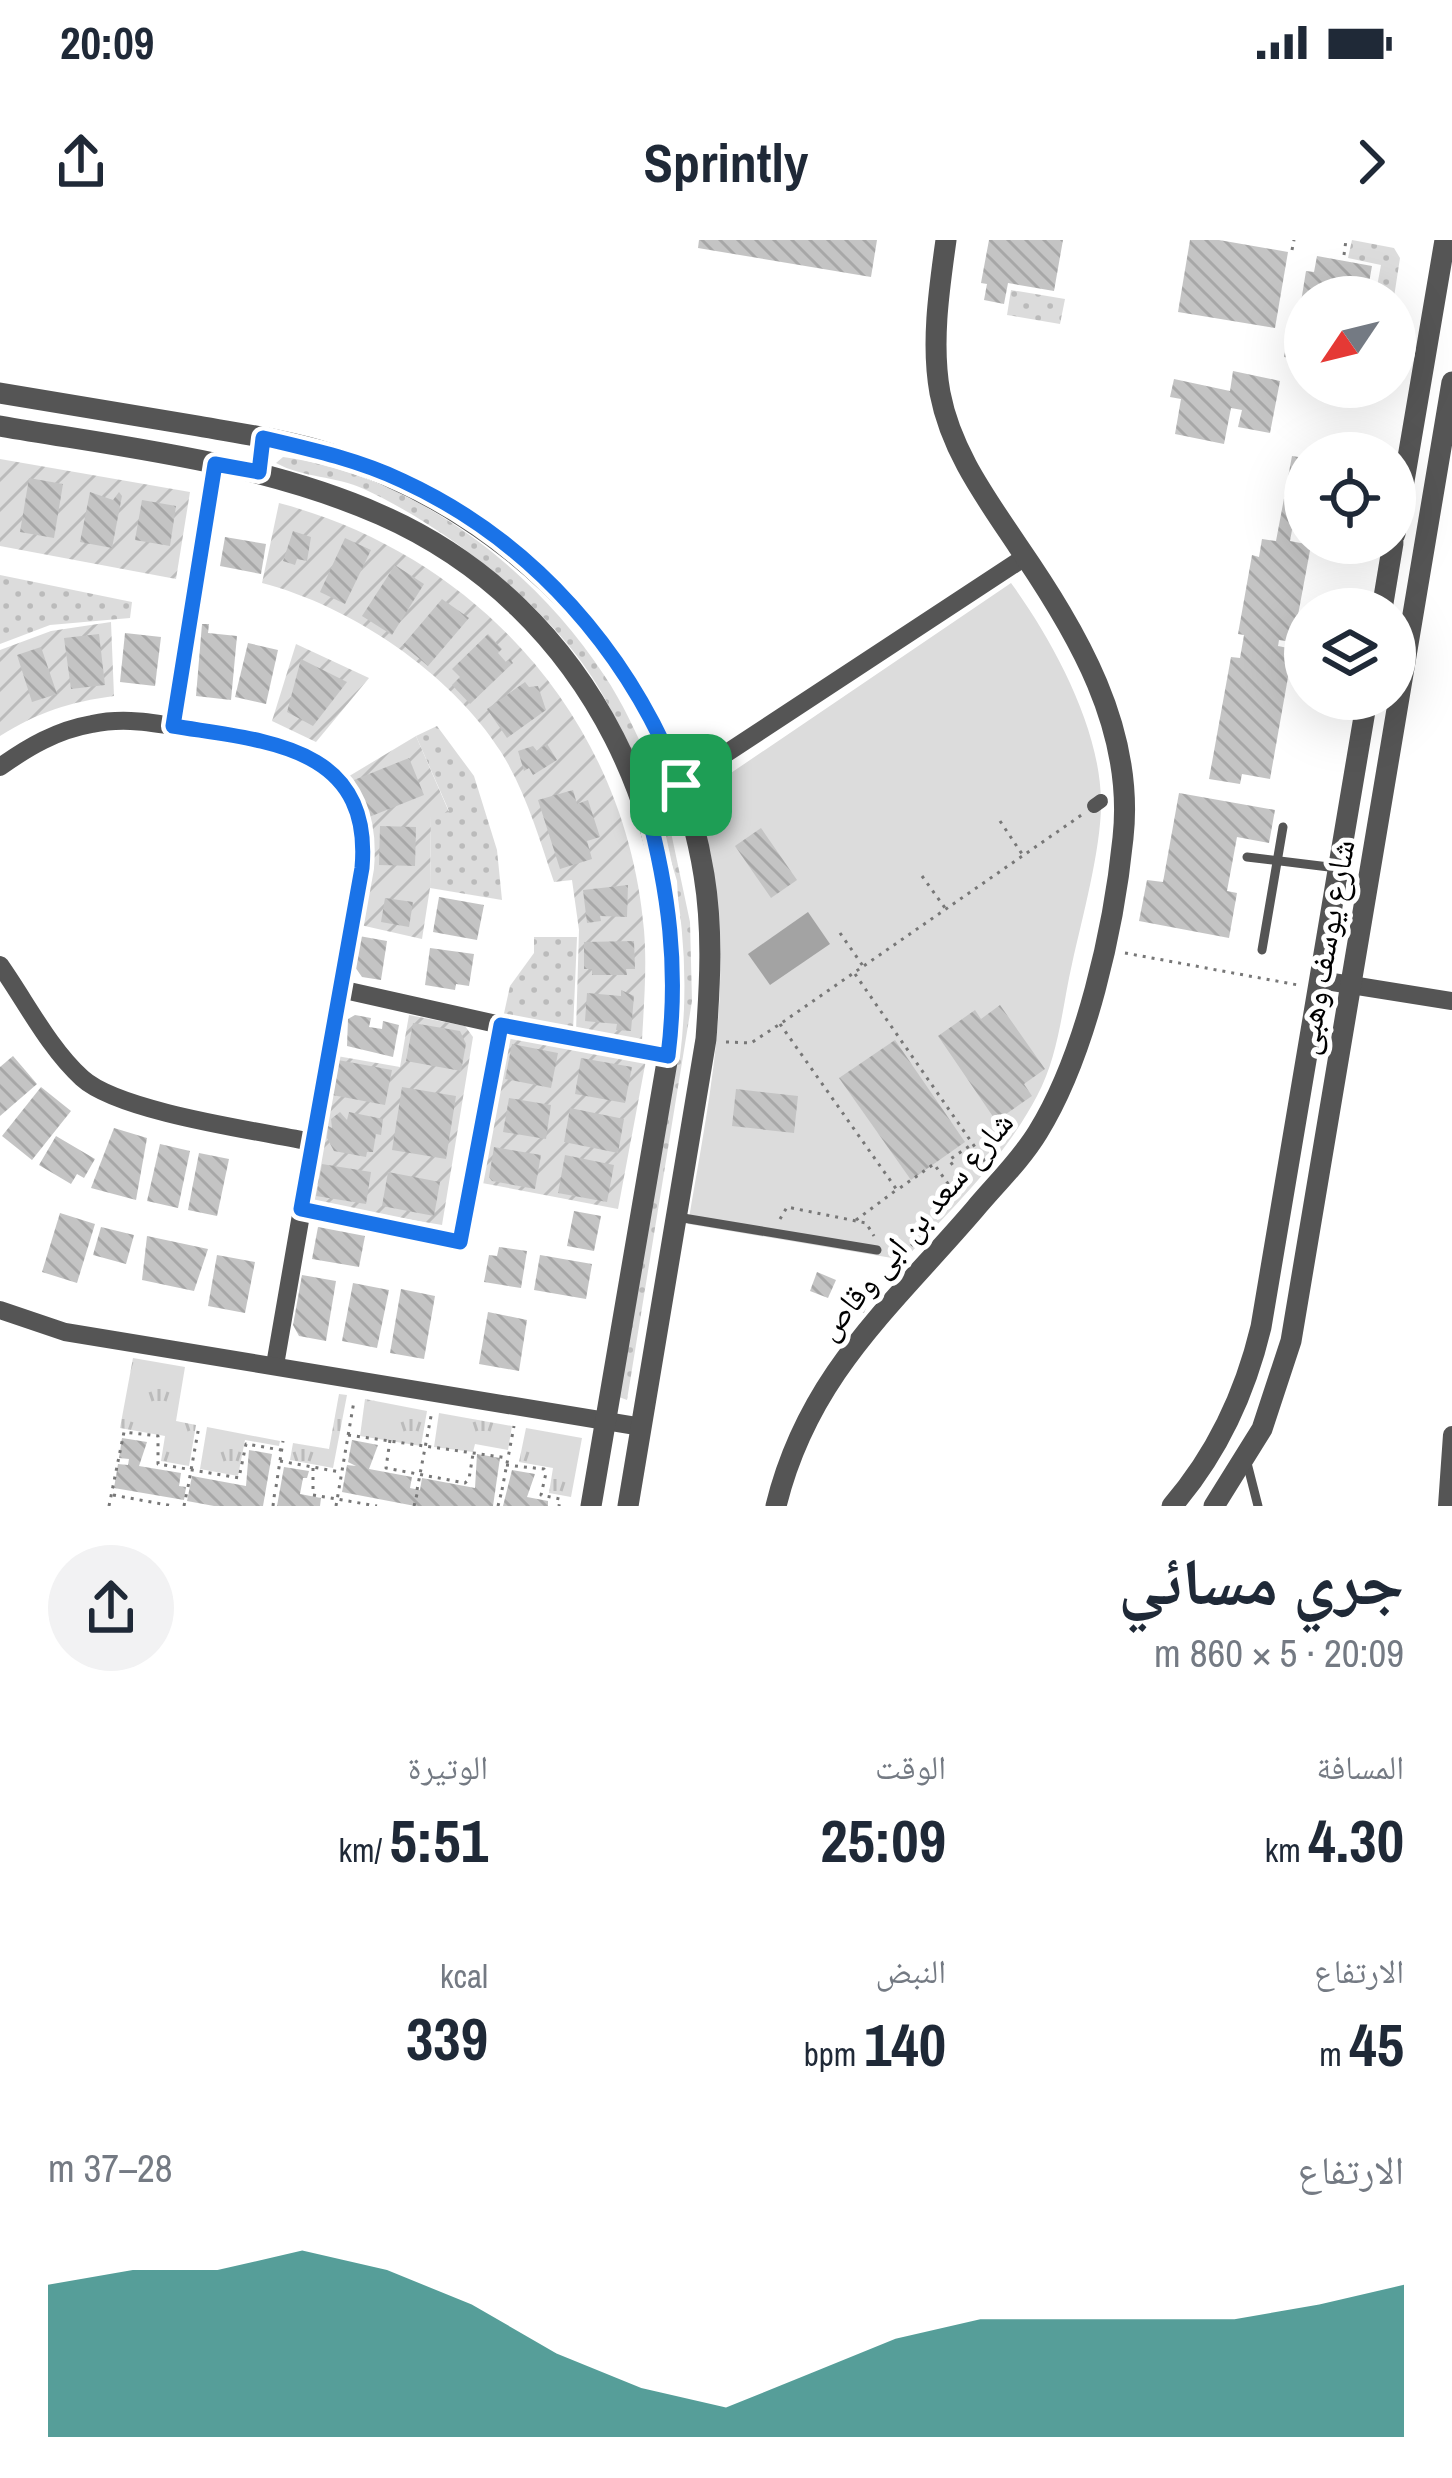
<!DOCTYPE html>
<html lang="ar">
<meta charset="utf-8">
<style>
:root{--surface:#fff;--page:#f2f2f3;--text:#1f2937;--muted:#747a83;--accent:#0f766e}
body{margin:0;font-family:"Archivo Narrow","Noto Naskh Arabic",sans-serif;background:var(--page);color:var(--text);direction:rtl;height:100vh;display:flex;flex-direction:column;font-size:45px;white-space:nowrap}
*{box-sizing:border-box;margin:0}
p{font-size:39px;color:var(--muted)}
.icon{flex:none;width:66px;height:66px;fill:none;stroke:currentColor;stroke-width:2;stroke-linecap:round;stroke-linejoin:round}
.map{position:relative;height:1266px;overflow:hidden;direction:ltr}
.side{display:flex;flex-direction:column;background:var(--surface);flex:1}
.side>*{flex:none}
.needle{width:78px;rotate:235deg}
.buttons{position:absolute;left:1284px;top:36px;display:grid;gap:24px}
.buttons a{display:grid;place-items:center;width:132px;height:132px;border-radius:50%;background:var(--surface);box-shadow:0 12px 48px #0002;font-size:60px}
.pin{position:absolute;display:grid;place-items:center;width:102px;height:102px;color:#fff;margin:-51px;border-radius:24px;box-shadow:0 6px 18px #0006}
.round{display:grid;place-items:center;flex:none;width:126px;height:126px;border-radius:63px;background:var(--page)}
.summary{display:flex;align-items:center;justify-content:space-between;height:204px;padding:0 48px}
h1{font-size:66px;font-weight:800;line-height:90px}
.metrics{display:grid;grid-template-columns:repeat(3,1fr);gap:18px;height:204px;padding:12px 48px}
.metrics div{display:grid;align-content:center}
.metrics b{font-size:60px;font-weight:800}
.metrics small{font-size:33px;font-weight:400}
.metrics p{font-size:33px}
.chart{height:336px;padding:24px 48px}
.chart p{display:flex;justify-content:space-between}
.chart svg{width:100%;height:216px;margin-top:12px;fill:var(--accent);opacity:.7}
.status{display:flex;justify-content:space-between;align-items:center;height:84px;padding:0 60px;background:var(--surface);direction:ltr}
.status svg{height:33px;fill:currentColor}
header{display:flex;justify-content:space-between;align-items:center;height:156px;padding:0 48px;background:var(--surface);font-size:54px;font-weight:800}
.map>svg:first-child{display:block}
.grass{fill:url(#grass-tufts)}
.park{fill:url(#park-dots)}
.garden{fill:url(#garden-furrows)}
.pitch{fill:#dcdcdc}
.water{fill:#a3a3a3}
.building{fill:url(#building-back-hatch)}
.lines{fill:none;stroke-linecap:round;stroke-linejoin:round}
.path{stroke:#777;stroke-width:3;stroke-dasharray:3 6;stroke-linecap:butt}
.service{stroke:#555;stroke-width:9}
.pedestrian{stroke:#555;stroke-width:14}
.minor{stroke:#555;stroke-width:18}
.tertiary{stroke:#555;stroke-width:21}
.route-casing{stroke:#fff;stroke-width:24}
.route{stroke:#1a73e8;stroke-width:15}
.labels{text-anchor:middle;stroke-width:10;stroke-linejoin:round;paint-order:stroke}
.street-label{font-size:33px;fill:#000;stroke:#fff}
</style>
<div class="status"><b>20:09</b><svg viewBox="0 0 49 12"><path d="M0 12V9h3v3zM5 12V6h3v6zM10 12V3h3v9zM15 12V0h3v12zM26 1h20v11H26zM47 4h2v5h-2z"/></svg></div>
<header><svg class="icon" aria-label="forward" viewBox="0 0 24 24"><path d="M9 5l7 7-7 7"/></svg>Sprintly<svg class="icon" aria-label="share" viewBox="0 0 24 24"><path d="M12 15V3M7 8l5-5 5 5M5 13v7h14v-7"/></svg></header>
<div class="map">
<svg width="1452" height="1266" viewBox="0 0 1452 1266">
<defs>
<pattern id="grass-tufts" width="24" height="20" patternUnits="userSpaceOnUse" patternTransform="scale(3)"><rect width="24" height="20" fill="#dcdcdc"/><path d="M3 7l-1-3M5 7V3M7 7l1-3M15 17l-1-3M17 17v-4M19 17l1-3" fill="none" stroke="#bbb"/></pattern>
<pattern id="park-dots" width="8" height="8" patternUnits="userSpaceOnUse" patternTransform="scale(3)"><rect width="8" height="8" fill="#dcdcdc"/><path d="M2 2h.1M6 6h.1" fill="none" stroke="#bbb" stroke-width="1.8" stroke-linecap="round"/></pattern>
<pattern id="garden-furrows" width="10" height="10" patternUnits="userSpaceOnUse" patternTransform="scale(3)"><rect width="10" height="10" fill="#dcdcdc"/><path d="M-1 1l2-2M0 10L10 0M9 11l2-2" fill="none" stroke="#bbb"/></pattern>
<pattern id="building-back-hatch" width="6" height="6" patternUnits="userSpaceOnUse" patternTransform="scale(3)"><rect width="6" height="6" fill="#c4c4c4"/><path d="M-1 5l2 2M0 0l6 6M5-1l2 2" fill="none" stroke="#a7a7a7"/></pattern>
</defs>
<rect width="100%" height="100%" fill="#fff"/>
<!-- grass -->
<g class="grass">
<path d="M133,1118L185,1127L176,1181L196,1185L189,1226L161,1221L165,1196L120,1188Z"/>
<path d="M339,1154L347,1155L333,1228L290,1220L293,1203L329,1209Z"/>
<path d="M365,1159L427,1171L421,1206L360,1196Z"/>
<path d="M439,1173L512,1186L508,1210L475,1204L473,1212L434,1207Z"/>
<path d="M207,1187L280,1201L279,1206L245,1200L238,1236L200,1229Z"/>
<path d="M526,1188L582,1198L571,1257L549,1253L553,1228L519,1222Z"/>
</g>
<!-- park -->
<g class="park">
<path d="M1352,0L1394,8L1400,18L1394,57H1375L1381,25L1348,18Z"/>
<path d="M1011,50L1065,59L1060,84L1007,75Z"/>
<path d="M283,217C413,235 533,327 604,435C625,466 639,500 655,534L651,542H643C630,511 617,479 600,450C553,369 448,288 364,249C336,236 303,238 276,223Z"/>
<path d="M0,335L132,362L130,378L50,385L0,404Z"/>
<path d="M437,486L474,536L497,610L502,660L430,648L431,575L449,571L416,496Z"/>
<path d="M669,583L690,682L692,761L627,1160L619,1157L684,767L677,641L661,588Z"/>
<path d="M534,697H577L573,791L503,778L510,746L534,713Z"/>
</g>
<!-- garden -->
<g class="garden">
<path d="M0,219L190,252L176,339L0,306Z"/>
<path d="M279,263C479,316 626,481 644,690C647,727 644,763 642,800L576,792L579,690L572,640L554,642C539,598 526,552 501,512C451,433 351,366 262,343Z"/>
<path d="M111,382L114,456C70,462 38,472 0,496V410L51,391Z"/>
<path d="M296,404L369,438L316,502L272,481Z"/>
<path d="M416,496L449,572L431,576L430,648L422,699L356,684L363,635L346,538Z"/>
<path d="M409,775L465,786L473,797L442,985L307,962L331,815L400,827Z"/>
<path d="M510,794L646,820L618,969L482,943Z"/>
</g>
<!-- pitch -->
<path class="pitch" d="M1011,343C1053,401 1100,487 1101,561C1102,606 1082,679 1072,724C1062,768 1059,815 1037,856C1004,919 952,968 904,1020L688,984C713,836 743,707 694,558Z"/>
<!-- water -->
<path class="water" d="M808,672L830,704L770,745L748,714Z"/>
<!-- building -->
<g class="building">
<path d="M699,0H877L871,37L698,8Z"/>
<path d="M989,0H1063L1054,51L1008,43L1004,64L984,60L987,44L981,43Z"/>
<path d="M1190,0H1219L1288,12L1275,88L1178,72Z"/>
<path d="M1317,16L1372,26L1369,43L1377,45L1374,57H1305V69L1300,68L1306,31L1314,32Z"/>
<path d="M1287,102L1305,105V121L1284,117Z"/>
<path d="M1233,131L1280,141L1270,193L1238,187L1242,170L1231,168L1224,204L1175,194L1181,159L1170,157L1174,139L1230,151Z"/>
<path d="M1292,216L1305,218V293L1292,290L1290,301L1311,305L1293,402L1279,400L1278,406L1293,409L1270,539L1242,534L1240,544L1209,539L1231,417L1240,418L1244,395L1238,394L1252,315L1259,317L1262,299L1276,301Z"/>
<path d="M29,238L63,244L54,298L20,292Z"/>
<path d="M90,252L113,260L119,252L122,256L112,308L80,302Z"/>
<path d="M142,260L176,266L170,306L135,300Z"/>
<path d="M293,291L311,297L307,321L297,319L295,325L283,321Z"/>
<path d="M225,297L266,304L261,334L220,326Z"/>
<path d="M345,298L371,310L345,364L320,352Z"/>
<path d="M395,325L424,344L392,395L362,376Z"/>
<path d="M442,359L469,378L428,426L403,405Z"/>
<path d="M202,384H209L208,393L237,396L231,460L196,456Z"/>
<path d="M125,393L161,397L155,446L120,442Z"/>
<path d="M99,394L105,445L71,449L64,398Z"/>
<path d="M488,394L502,409L498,413L506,422L510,419L513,423L470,464L452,445L460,437L452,429Z"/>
<path d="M248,403L278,410L266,464L235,457Z"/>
<path d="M41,407L57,454L32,462L17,415Z"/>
<path d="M301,419L347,442L313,486L287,472Z"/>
<path d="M525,442L529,447L538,446L546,470L507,498L487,469Z"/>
<path d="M547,504L557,520L533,535L529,528L524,531L518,511L533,506L537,511Z"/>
<path d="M409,518L424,555L369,577L354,540Z"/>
<path d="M573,550L577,564L588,560L600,597L587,601L592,619L560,629L538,560Z"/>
<path d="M1179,553L1275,570L1269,603L1237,597L1227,651L1237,653L1229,698L1139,681L1147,640L1163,642Z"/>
<path d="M380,586L416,587L415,626L379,625Z"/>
<path d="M761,588L797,640L771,658L735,606Z"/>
<path d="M628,645L627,677L600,676L601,681L587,683L583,650Z"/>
<path d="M439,657L484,665L477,700L433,692Z"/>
<path d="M385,658L413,662L409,687L381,682Z"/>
<path d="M359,696L387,701L381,740L362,737L355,727Z"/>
<path d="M634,701L635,729H626L627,735H592V729H584V702Z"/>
<path d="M430,708L474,714L469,746L456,744L455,750L425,745Z"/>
<path d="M621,750L634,756L631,791L616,790L617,784L585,781L587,753L621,756Z"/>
<path d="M1000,765L1045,829L1024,844L1032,856L996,881L938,796L975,770L981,779Z"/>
<path d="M355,775L371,778L369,787L382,789L383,781L399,785L393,817L347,806L348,779Z"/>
<path d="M413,783L460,791L466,804L461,831L406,821Z"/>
<path d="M895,800L965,902L911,940L839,838Z"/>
<path d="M512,804L558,813L551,848L505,839Z"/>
<path d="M13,816L37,844L0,876V827Z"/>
<path d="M581,818L632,827L625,863L575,854Z"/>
<path d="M338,820L392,830L385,865L332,855Z"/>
<path d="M41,847L71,871L32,920L2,896Z"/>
<path d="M402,847L456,856L446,919L392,910Z"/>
<path d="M736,849L798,856L794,893L732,886Z"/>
<path d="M509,858L551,865L546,899L503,892Z"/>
<path d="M570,868L624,879L618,913L564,902Z"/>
<path d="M340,872L347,880L349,872L383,879L381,895L376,894L373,912H367L366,917L334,911L327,898L328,886L332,888L331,879Z"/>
<path d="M114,888L147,898L136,960L91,948Z"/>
<path d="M56,896L95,919L84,938L77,934L71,944L39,925Z"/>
<path d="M160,904L190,911L178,968L147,961Z"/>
<path d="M494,907L541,915L535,949L492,941L489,937Z"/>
<path d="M199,913L229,919L217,976L188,970Z"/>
<path d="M565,915L614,925L607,962L558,953Z"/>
<path d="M322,924L371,932L366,964L316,956Z"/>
<path d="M388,932L440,942L434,976L382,966Z"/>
<path d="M574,971L601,976L594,1011L567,1006Z"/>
<path d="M60,973L95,984L77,1043L42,1032Z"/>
<path d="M101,987L134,995L126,1024L93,1015Z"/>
<path d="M318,987L365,996L359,1027L312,1019Z"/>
<path d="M147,996L208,1009L194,1051L142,1040Z"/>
<path d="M499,1007L527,1011L521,1048L484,1042L489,1015L497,1016Z"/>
<path d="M217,1015L255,1022L245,1073L208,1066Z"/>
<path d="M540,1015L592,1024L586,1059L534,1050Z"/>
<path d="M817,1032L836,1040L828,1058L810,1051Z"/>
<path d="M302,1035L336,1041L326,1101L299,1096L293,1085Z"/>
<path d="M353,1043L389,1050L377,1108L342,1101Z"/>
<path d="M851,1046L871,1055L864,1073L843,1065Z"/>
<path d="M401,1049L435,1056L424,1119L390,1113Z"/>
<path d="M488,1072L527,1080L519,1131L479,1124Z"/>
<path d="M122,1198L147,1202L139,1226L181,1233L179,1246L186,1247L184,1260L114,1248L118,1224L128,1225L129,1219L119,1218Z"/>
<path d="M352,1200L378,1205L369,1229L412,1237L410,1248L420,1250L422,1238L475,1248L477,1214L500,1218L493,1266H415L342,1252L347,1225L356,1226L348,1222Z"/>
<path d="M249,1210L272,1214L263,1266H214L187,1261L192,1236L246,1246Z"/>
<path d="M284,1227L309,1231L307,1238H303L300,1254L321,1258L320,1266H277Z"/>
<path d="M512,1230L535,1234L527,1257L548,1261V1266H503Z"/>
</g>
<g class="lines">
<!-- path -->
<g class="path">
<path d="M1292,10L1294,0"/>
<path d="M1344,15L1346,0"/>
<path d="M176,467L212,245"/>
<path d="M1000,581L1022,614"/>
<path d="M922,636L945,668"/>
<path d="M840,693L863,726"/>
<path d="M1125,713L1298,745"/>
<path d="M855,734L986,923"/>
<path d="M780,784L897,950L934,924L956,955L905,1013L888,1011"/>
<path d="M520,789L647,812"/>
<path d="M726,802L751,803L780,784L1083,574"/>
<path d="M957,953L966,943L949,920L971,905"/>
<path d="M780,979L787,967L866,983L874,996"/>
<path d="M856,980L895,951"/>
<path d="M348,1195L508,1218"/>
<path d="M390,1200L386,1228L465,1243L469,1239L473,1214"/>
<path d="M280,1221L340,1232"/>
<path d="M506,1225L544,1229L546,1233L541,1255L560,1259L559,1266"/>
<path d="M313,1228V1255L377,1266"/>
<path d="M188,1247L199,1186"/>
<path d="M276,1247L283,1201"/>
<path d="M417,1250L432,1171"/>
<path d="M502,1250L514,1186"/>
<path d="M113,1255L173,1266"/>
<path d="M109,1266L124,1192L158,1196V1224L239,1238L246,1204L281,1210"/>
<path d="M184,1266L187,1251"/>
<path d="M273,1266L275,1250"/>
<path d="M336,1266L354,1161"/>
<path d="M414,1266L417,1254"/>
<path d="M498,1266L501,1254"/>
</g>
<!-- service -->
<g class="service">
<path d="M1247,617L1337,628"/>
<path d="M1262,710L1283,587"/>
<path d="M677,977L877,1010"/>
<path d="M1246,1219L1258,1266"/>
</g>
<!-- pedestrian -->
<path class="pedestrian" d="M1094,566L1101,561"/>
<!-- minor -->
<g class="minor">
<path d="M0,527C28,507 57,490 92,484C129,476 165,485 202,491C288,505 372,515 361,628L275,1125"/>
<path d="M646,566L1025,317"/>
<path d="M0,725C26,762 49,808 82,838C119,872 258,891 313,902"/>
<path d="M1320,740L1452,761"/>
<path d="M301,969L460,1002L501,785L340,749"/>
<path d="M0,1070L65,1092L642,1187"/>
<path d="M1447,1266L1452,1195"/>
</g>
<!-- tertiary -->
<g class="tertiary">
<path d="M0,153C66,164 132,175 198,186C242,194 288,200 331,214C521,276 672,435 704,635C713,690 710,744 706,799L628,1266"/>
<path d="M0,186C128,208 261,222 381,275C592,368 696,595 668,816L591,1266"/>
<path d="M1395,294L1445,0"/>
<path d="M1382,369L1393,303"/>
<path d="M776,1266C808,1135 891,1067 975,969C996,944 1021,920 1038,892C1086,814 1114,688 1123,598C1135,489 1077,392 1018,306C986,258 951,211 940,153C931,104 939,50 946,0"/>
<path d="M1172,1266C1217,1214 1245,1154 1261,1087L1367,459"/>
<path d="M1214,1266L1262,1189L1291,1101L1452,142"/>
</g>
</g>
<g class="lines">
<!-- route casing -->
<g class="route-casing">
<path id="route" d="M263,198C310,209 359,220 403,241C533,301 630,413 681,545L646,566C669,651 679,729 668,816L501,785L460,1002L301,969L362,628C373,504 263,501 173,486L215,224L259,232Z"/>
</g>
<!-- route -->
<use href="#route" class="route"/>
</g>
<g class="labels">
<!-- street labels -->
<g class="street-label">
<text transform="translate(1324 707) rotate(-80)" y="12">شارع يوسف وهبى</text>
<text transform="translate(914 985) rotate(-50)" y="12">شارع سعد بن ابى وقاص</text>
</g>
</g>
</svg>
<div class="buttons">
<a><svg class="needle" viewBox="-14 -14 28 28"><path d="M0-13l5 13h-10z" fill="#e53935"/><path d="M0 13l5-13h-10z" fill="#747a83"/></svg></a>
<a><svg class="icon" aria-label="locate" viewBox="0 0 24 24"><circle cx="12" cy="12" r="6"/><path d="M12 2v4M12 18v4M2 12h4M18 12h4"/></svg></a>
<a><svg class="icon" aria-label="layers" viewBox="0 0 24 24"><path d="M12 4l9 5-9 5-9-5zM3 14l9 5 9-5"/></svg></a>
</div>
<div class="pin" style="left:681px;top:545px;background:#1e9e55"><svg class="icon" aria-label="arrive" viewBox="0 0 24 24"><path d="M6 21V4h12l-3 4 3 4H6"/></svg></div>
</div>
<section class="side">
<div class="summary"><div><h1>جري مسائي</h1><p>20:09 · 5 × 860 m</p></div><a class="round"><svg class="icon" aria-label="share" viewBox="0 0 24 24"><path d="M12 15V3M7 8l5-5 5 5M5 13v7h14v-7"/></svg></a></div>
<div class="metrics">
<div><p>المسافة</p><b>4.30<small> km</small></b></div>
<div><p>الوقت</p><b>25:09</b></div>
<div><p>الوتيرة</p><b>5:51<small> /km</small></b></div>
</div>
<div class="metrics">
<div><p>الارتفاع</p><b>45<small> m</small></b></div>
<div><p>النبض</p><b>140<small> bpm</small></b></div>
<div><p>kcal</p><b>339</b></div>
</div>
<div class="chart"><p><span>الارتفاع</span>28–37 m</p>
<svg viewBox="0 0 160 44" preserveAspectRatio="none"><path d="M0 44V13L10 10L20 10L30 6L40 10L50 17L60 27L70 34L80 38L90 31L100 24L110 20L120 20L130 20L140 20L150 17L160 13V44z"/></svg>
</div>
</section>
